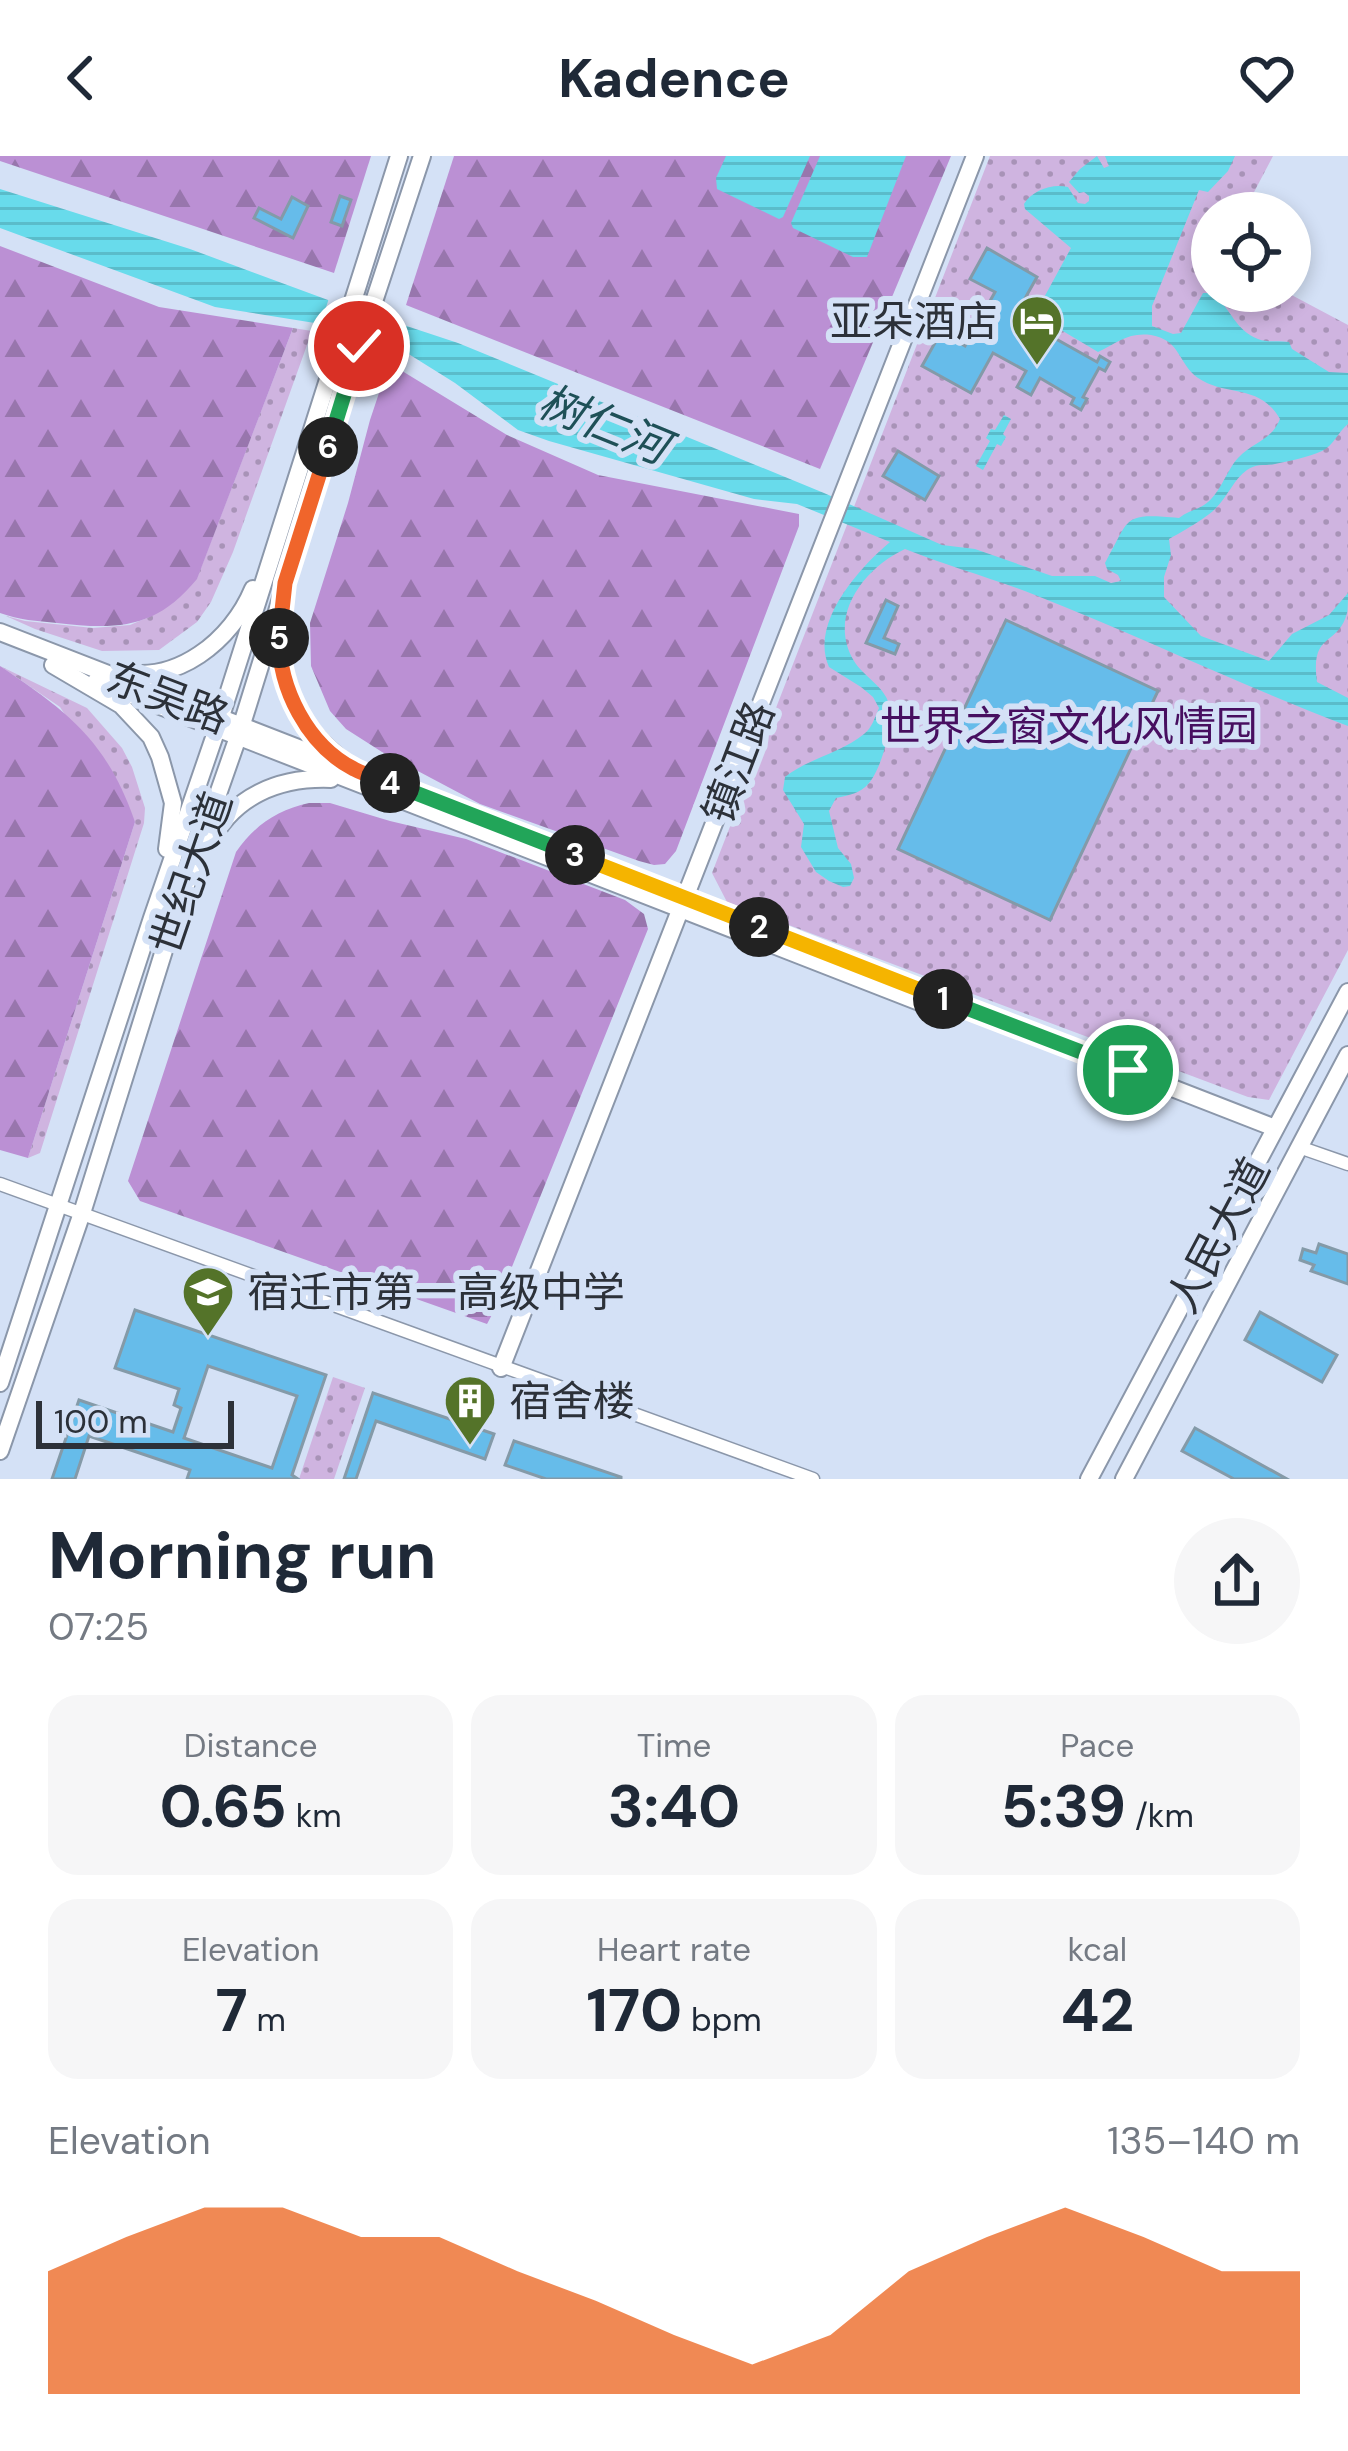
<!DOCTYPE html>
<meta charset="utf-8">
<style>
:root{--surface:#fff;--page:#f6f6f7;--text:#1f2937;--muted:#747a83;--accent:#ea580c}
body{margin:0;font-family:"DM Sans","Noto Sans SC",sans-serif;background:var(--page);color:var(--text);height:100vh;display:flex;flex-direction:column;font-size:45px;white-space:nowrap}
*{box-sizing:border-box;margin:0}
p{font-size:39px;color:var(--muted)}
.icon{flex:none;width:66px;height:66px;fill:none;stroke:currentColor;stroke-width:2;stroke-linecap:round;stroke-linejoin:round}
.map{position:relative;height:1323px;overflow:hidden}
.sheet{display:flex;flex-direction:column;background:var(--surface);flex:1}
.sheet>*{flex:none}
.fabs{position:absolute;left:1191px;top:36px;display:grid;gap:24px}
.fabs a{display:grid;place-items:center;width:120px;height:120px;border-radius:50%;background:var(--surface);box-shadow:0 6px 18px #0003;font-size:60px}
.scale{position:absolute;left:36px;bottom:30px;width:198px;box-sizing:border-box;padding-left:12px;border:6px solid #2c3139;border-top:0;font-size:33px;line-height:42px;white-space:nowrap;color:#2c3139;-webkit-text-stroke:9px #d4e1f6;paint-order:stroke}
.pin{position:absolute;display:grid;place-items:center;width:102px;height:102px;color:#fff;margin:-51px;border:6px solid #fff;border-radius:50%;box-shadow:0 3px 12px #0007}
.km{position:absolute;width:60px;height:60px;margin:-30px;border-radius:50%;background:#222;color:#fff;font-size:33px;line-height:60px;text-align:center}
.round{display:grid;place-items:center;flex:none;width:126px;height:126px;border-radius:63px;background:var(--page)}
.head{display:flex;align-items:center;justify-content:space-between;height:204px;padding:0 48px}
h1{font-size:66px;font-weight:700;line-height:90px}
.metrics{display:grid;grid-template-columns:repeat(3,1fr);gap:18px;height:204px;padding:12px 48px}
.metrics div{display:grid;align-content:center;border-radius:30px;background:var(--page);text-align:center}
.metrics b{font-size:60px;font-weight:700}
.metrics small{font-size:33px;font-weight:400}
.metrics p{font-size:33px}
.chart{height:336px;padding:24px 48px}
.chart p{display:flex;justify-content:space-between}
.chart svg{width:100%;height:216px;margin-top:12px;fill:var(--accent);opacity:.7}
header{display:flex;justify-content:space-between;align-items:center;height:156px;padding:0 48px;background:var(--surface);font-size:54px;font-weight:700}
.map>svg:first-child{display:block}
.green{fill:url(#green-dots)}
.forest{fill:url(#forest-firs)}
.water{fill:url(#water-rules)}
.pier{fill:#d4e1f6}
.building{fill:#66bcea;stroke:#849aa8;stroke-width:3;fill-rule:evenodd}
.lines{fill:none;stroke-linecap:round;stroke-linejoin:round}
.street-casing{stroke:#8b97aa;stroke-width:15}
.secondary-casing{stroke:#8b97aa;stroke-width:20}
.street{stroke:#fff;stroke-width:12}
.secondary{stroke:#fff;stroke-width:16}
.split-1-casing{stroke:#fff;stroke-width:24}
.split-2-casing{stroke:#fff;stroke-width:24}
.split-3-casing{stroke:#fff;stroke-width:24}
.split-4-casing{stroke:#fff;stroke-width:24}
.split-5-casing{stroke:#fff;stroke-width:24}
.split-6-casing{stroke:#fff;stroke-width:24}
.split-7-casing{stroke:#fff;stroke-width:24}
.split-1{stroke:#22a559;stroke-width:15}
.split-2{stroke:#f5b400;stroke-width:15}
.split-3{stroke:#f5b400;stroke-width:15}
.split-4{stroke:#22a559;stroke-width:15}
.split-5{stroke:#f0652b;stroke-width:15}
.split-6{stroke:#f0652b;stroke-width:15}
.split-7{stroke:#22a559;stroke-width:15}
.labels{text-anchor:middle;stroke-width:12;stroke-linejoin:round;paint-order:stroke}
.poi-label{font-size:42px;fill:#2c3139;stroke:#d4e1f6;text-anchor:start}
.street-label{font-size:42px;fill:#2c3139;stroke:#d4e1f6}
.park-label{font-size:42px;fill:#470f60;stroke:#d4e1f6}
.water-label{font-size:45px;font-style:italic;fill:#1e5057;stroke:#d4e1f6}
</style>
<header><svg class="icon" aria-label="back" viewBox="0 0 24 24"><path d="M15 5l-7 7 7 7"/></svg>Kadence<svg class="icon" aria-label="heart" viewBox="0 0 24 24"><path d="M12 20l-8-8c-3-5 5-10 8-4 3-6 11-1 8 4z"/></svg></header>
<div class="map">
<svg width="1348" height="1323" viewBox="0 0 1348 1323">
<defs>
<pattern id="green-dots" width="8" height="8" patternUnits="userSpaceOnUse" patternTransform="scale(3)"><rect width="8" height="8" fill="#cfb4e0"/><path d="M2 2h.1M6 6h.1" fill="none" stroke="#a893b7" stroke-width="1.8" stroke-linecap="round"/></pattern>
<pattern id="forest-firs" width="22" height="20" patternUnits="userSpaceOnUse" patternTransform="scale(3)"><rect width="22" height="20" fill="#bb90d4"/><path d="M5 1l3.5 6h-7zM16 11l3.5 6h-7z" fill="#9876ad"/></pattern>
<pattern id="water-rules" width="6" height="5" patternUnits="userSpaceOnUse" patternTransform="scale(3)"><rect width="6" height="5" fill="#68dbeb"/><path d="M0 2.5h6" fill="none" stroke="#5abcca"/></pattern>
</defs>
<rect width="100%" height="100%" fill="#d4e1f6"/>
<!-- green -->
<g class="green">
<path d="M990,0H1273L1243,57H1212V135H1284L1348,169V794L1269,944L1248,941L727,746L712,717Z"/>
<path d="M293,172L312,175L233,396L211,446L197,466L159,494L102,495L35,473L6,460L25,465L93,472L130,469L149,461L197,422Z"/>
<path d="M0,510L87,552L122,592L132,611L145,652L144,667L40,997L28,1002L135,666L60,551Z"/>
<path d="M333,1221L365,1232L334,1323H299Z"/>
</g>
<!-- forest -->
<g class="forest">
<path d="M0,0H371L334,117L0,5Z"/>
<path d="M454,0H951L820,313L406,149Z"/>
<path d="M0,90L159,151L293,172L197,423C156,473 117,474 57,467C37,465 19,464 0,457Z"/>
<path d="M389,207L507,279L598,319L799,358V370L676,695L665,708L654,709L639,705L480,648L382,596L346,573L330,555L311,510L310,467L348,347L370,264Z"/>
<path d="M0,510C68,556 107,585 135,666L28,1002L0,994Z"/>
<path d="M309,647H330L390,665L466,683L625,744L644,758L648,773L495,1153L487,1168L140,1045L128,1025L236,696C255,669 277,654 309,647Z"/>
</g>
<!-- water -->
<g class="water">
<path d="M726,0H810L783,61L779,63L717,33L716,22Z"/>
<path d="M820,0H906L867,101H853L793,72L791,67Z"/>
<path d="M1097,0L1104,12L1109,10L1105,0H1235L1228,15L1208,36L1199,34L1152,150V170L1173,178L1181,177L1203,137H1213C1230,152 1236,175 1258,183C1268,187 1278,184 1289,186L1292,193L1329,216L1348,217V268C1338,276 1334,289 1322,295C1308,301 1290,305 1275,308C1264,310 1257,307 1247,314C1234,323 1228,340 1216,352C1208,361 1180,377 1169,383L1171,399L1164,421V441L1201,480L1269,505L1292,478L1329,459L1348,437C1348,440 1348,455 1347,457C1338,491 1310,475 1317,526L1348,542V570C1242,530 1140,480 1035,439C992,422 947,410 905,393C864,412 827,460 854,505C863,520 884,530 889,548C894,566 882,612 869,627C860,638 849,639 836,642L829,655L838,692L851,708L854,722L850,730L843,731L829,725L816,716L801,691L804,668L783,634L785,621C807,603 843,596 864,578C872,572 875,561 879,552L873,541L861,531L829,511C809,467 860,411 890,386L797,348L754,343L549,285L518,274L455,227L407,197L321,168L215,151L0,72V33L190,93L328,144L458,187L824,337L942,389L975,393L1052,420H1095L1111,427L1121,425L1118,419L1107,413L1105,407C1131,361 1121,357 1179,362C1188,355 1196,354 1204,349C1220,339 1226,315 1238,302C1253,286 1271,285 1280,263C1259,227 1226,241 1198,222C1178,208 1181,184 1151,179C1128,176 1117,187 1098,196L1041,162L1038,155L1041,147L1071,92L1025,53L1024,48C1032,34 1053,27 1068,31L1078,47L1085,48L1089,45V40L1084,36L1079,37L1069,26L1080,13Z"/>
<path d="M1004,259L1011,263L1003,278L1006,281L1001,290L997,288L983,314L976,310L990,285L986,282L991,273L995,274Z"/>
</g>
<!-- pier -->
<path class="pier" d="M330,139L407,164L396,200L319,173Z"/>
<!-- building -->
<g class="building">
<path d="M340,40L351,44L342,70L331,66Z"/>
<path d="M292,41L308,50L293,82L254,62L259,52L281,63Z"/>
<path d="M987,92L1037,121L1015,160L1097,206L1100,200L1110,206L1105,215L1099,212L1083,241L1087,243L1081,254L1071,248L1074,242L1040,222L1031,239L1017,231L1026,215L993,197L971,237L922,210L941,176L965,190L995,136L970,123Z"/>
<path d="M898,295L939,320L925,344L883,320Z"/>
<path d="M886,444L898,450L884,482L899,488L895,498L866,487Z"/>
<path d="M1006,464L1158,535L1050,764L898,693Z"/>
<path d="M1319,1088L1348,1098V1128L1311,1115L1314,1109L1300,1104L1303,1093L1316,1097Z"/>
<path d="M135,1154L326,1219L292,1319L298,1323H187L190,1314L89,1280L75,1323H52L79,1244L173,1276L181,1252L174,1249L179,1233L115,1212ZM208,1210L297,1240L272,1312L184,1282Z"/>
<path d="M1260,1156L1337,1199L1322,1226L1245,1184Z"/>
<path d="M373,1237L494,1278L485,1303L376,1265L356,1323H344Z"/>
<path d="M1195,1272L1287,1323H1234L1182,1295Z"/>
<path d="M514,1285L621,1321V1323H546L505,1309Z"/>
</g>
<g class="lines">
<!-- street casing -->
<g class="street-casing">
<g id="street">
<path d="M1299,991L1348,1008"/>
<path d="M0,1028L813,1323"/>
</g>
</g>
<!-- secondary casing -->
<g class="secondary-casing">
<g id="secondary">
<path d="M281,463C274,517 294,565 336,599"/>
<path d="M0,476L1275,972"/>
<path d="M53,509L121,549L151,581L160,601L173,647L167,693"/>
<path d="M118,515C176,530 232,484 253,433"/>
<path d="M96,525L922,847"/>
<path d="M209,689C232,640 279,621 331,623"/>
<path d="M501,1212L975,0"/>
<path d="M0,1227L152,762L217,573L399,0"/>
<path d="M0,1295L82,1057L171,772L238,581L359,191L422,0"/>
<path d="M1089,1323L1348,836"/>
<path d="M1124,1323L1348,899"/>
</g>
</g>
<!-- street -->
<use href="#street" class="street"/>
<!-- secondary -->
<use href="#secondary" class="secondary"/>
</g>
<g class="lines">
<!-- split-1 casing -->
<g class="split-1-casing">
<path id="split-1" d="M943,843L1128,914"/>
</g>
<!-- split-2 casing -->
<g class="split-2-casing">
<path id="split-2" d="M759,771L943,843"/>
</g>
<!-- split-3 casing -->
<g class="split-3-casing">
<path id="split-3" d="M575,699L759,771"/>
</g>
<!-- split-4 casing -->
<g class="split-4-casing">
<path id="split-4" d="M390,627L575,699"/>
</g>
<!-- split-5 casing -->
<g class="split-5-casing">
<path id="split-5" d="M279,482C279,532 307,589 354,613C365,619 378,622 390,627"/>
</g>
<!-- split-6 casing -->
<g class="split-6-casing">
<path id="split-6" d="M279,482L285,427L328,291"/>
</g>
<!-- split-7 casing -->
<g class="split-7-casing">
<path id="split-7" d="M328,291L359,190"/>
</g>
<!-- split-1 -->
<use href="#split-1" class="split-1"/>
<!-- split-2 -->
<use href="#split-2" class="split-2"/>
<!-- split-3 -->
<use href="#split-3" class="split-3"/>
<!-- split-4 -->
<use href="#split-4" class="split-4"/>
<!-- split-5 -->
<use href="#split-5" class="split-5"/>
<!-- split-6 -->
<use href="#split-6" class="split-6"/>
<!-- split-7 -->
<use href="#split-7" class="split-7"/>
</g>
<!-- icons -->
<defs>
<g id="hotel-pin" transform="scale(2.7)"><path d="M0 17L-7.5 6A9.5 9.5 0 1 1 7.5 6Z" fill="#547329" stroke="#d4e1f6"/><path d="M-6-4.5h1.5V1H6V5H4.5V3h-9V5H-6ZM-4 0a1.8 1.8 0 1 1 3.6 0ZM.5 0V-2.5h3Q6-2.5 6 0Z" fill="#fff"/></g>
<g id="school-pin" transform="scale(2.7)"><path d="M0 17L-7.5 6A9.5 9.5 0 1 1 7.5 6Z" fill="#547329" stroke="#d4e1f6"/><path d="M0-5L7-2L0 1L-7-2ZM-4 1L0 2.5L4 1V4Q0 6-4 4Z" fill="#fff"/></g>
<g id="building-pin" transform="scale(2.7)"><path d="M0 17L-7.5 6A9.5 9.5 0 1 1 7.5 6Z" fill="#547329" stroke="#d4e1f6"/><path d="M-4-6H4V6H1V3H-1V6H-4ZM-2.5-4.3h1.7v1.8h-1.7ZM.8-4.3h1.7v1.8H.8ZM-2.5-1h1.7V.8h-1.7ZM.8-1h1.7V.8H.8Z" fill="#fff"/></g>
</defs>
<g fill-rule="evenodd">
<use href="#hotel-pin" x="1037" y="165"/>
<use href="#school-pin" x="208" y="1136"/>
<use href="#building-pin" x="470" y="1245"/>
</g>
<g class="labels">
<!-- poi labels -->
<g class="poi-label">
<text x="998" y="180" text-anchor="end">亚朵酒店</text>
<text x="247" y="1151">宿迁市第一高级中学</text>
<text x="509" y="1260">宿舍楼</text>
</g>
<!-- street labels -->
<g class="street-label">
<text transform="translate(168 541) rotate(21)" y="15">东吴路</text>
<text transform="translate(738 606) rotate(-69)" y="15">镇江路</text>
<text transform="translate(191 717) rotate(-71)" y="15">世纪大道</text>
<text transform="translate(1218 1079) rotate(-62)" y="15">人民大道</text>
</g>
<!-- park labels -->
<g class="park-label">
<text x="1069" y="585">世界之窗文化风情园</text>
</g>
<!-- water labels -->
<g class="water-label">
<text transform="translate(604 268) rotate(22)" y="16">树仁河</text>
</g>
</g>
</svg>
<div class="fabs">
<a><svg class="icon" aria-label="locate" viewBox="0 0 24 24"><circle cx="12" cy="12" r="6"/><path d="M12 2v4M12 18v4M2 12h4M18 12h4"/></svg></a>
</div>
<div class="scale">100 m</div>
<div class="pin" style="left:1128px;top:914px;background:#1e9e55"><svg class="icon" aria-label="arrive" viewBox="0 0 24 24"><path d="M6 21V4h12l-3 4 3 4H6"/></svg></div>
<div class="pin" style="left:359px;top:190px;background:#d93025"><svg class="icon" aria-label="check" viewBox="0 0 24 24"><path d="M5 12l5 5 9-10"/></svg></div>
<b class="km" style="left:943px;top:843px">1</b>
<b class="km" style="left:759px;top:771px">2</b>
<b class="km" style="left:575px;top:699px">3</b>
<b class="km" style="left:390px;top:627px">4</b>
<b class="km" style="left:279px;top:482px">5</b>
<b class="km" style="left:328px;top:291px">6</b>
</div>
<section class="sheet">
<div class="head"><div><h1>Morning run</h1><p>07:25</p></div><a class="round"><svg class="icon" aria-label="share" viewBox="0 0 24 24"><path d="M12 15V3M7 8l5-5 5 5M5 13v7h14v-7"/></svg></a></div>
<div class="metrics">
<div><p>Distance</p><b>0.65<small> km</small></b></div>
<div><p>Time</p><b>3:40</b></div>
<div><p>Pace</p><b>5:39<small> /km</small></b></div>
</div>
<div class="metrics">
<div><p>Elevation</p><b>7<small> m</small></b></div>
<div><p>Heart rate</p><b>170<small> bpm</small></b></div>
<div><p>kcal</p><b>42</b></div>
</div>
<div class="chart"><p><span>Elevation</span>135–140 m</p>
<svg viewBox="0 0 160 44" preserveAspectRatio="none"><path d="M0 44V19L10 12L20 6L30 6L40 12L50 12L60 19L70 25L80 32L90 38L100 32L110 19L120 12L130 6L140 12L150 19L160 19V44z"/></svg>
</div>
</section>
